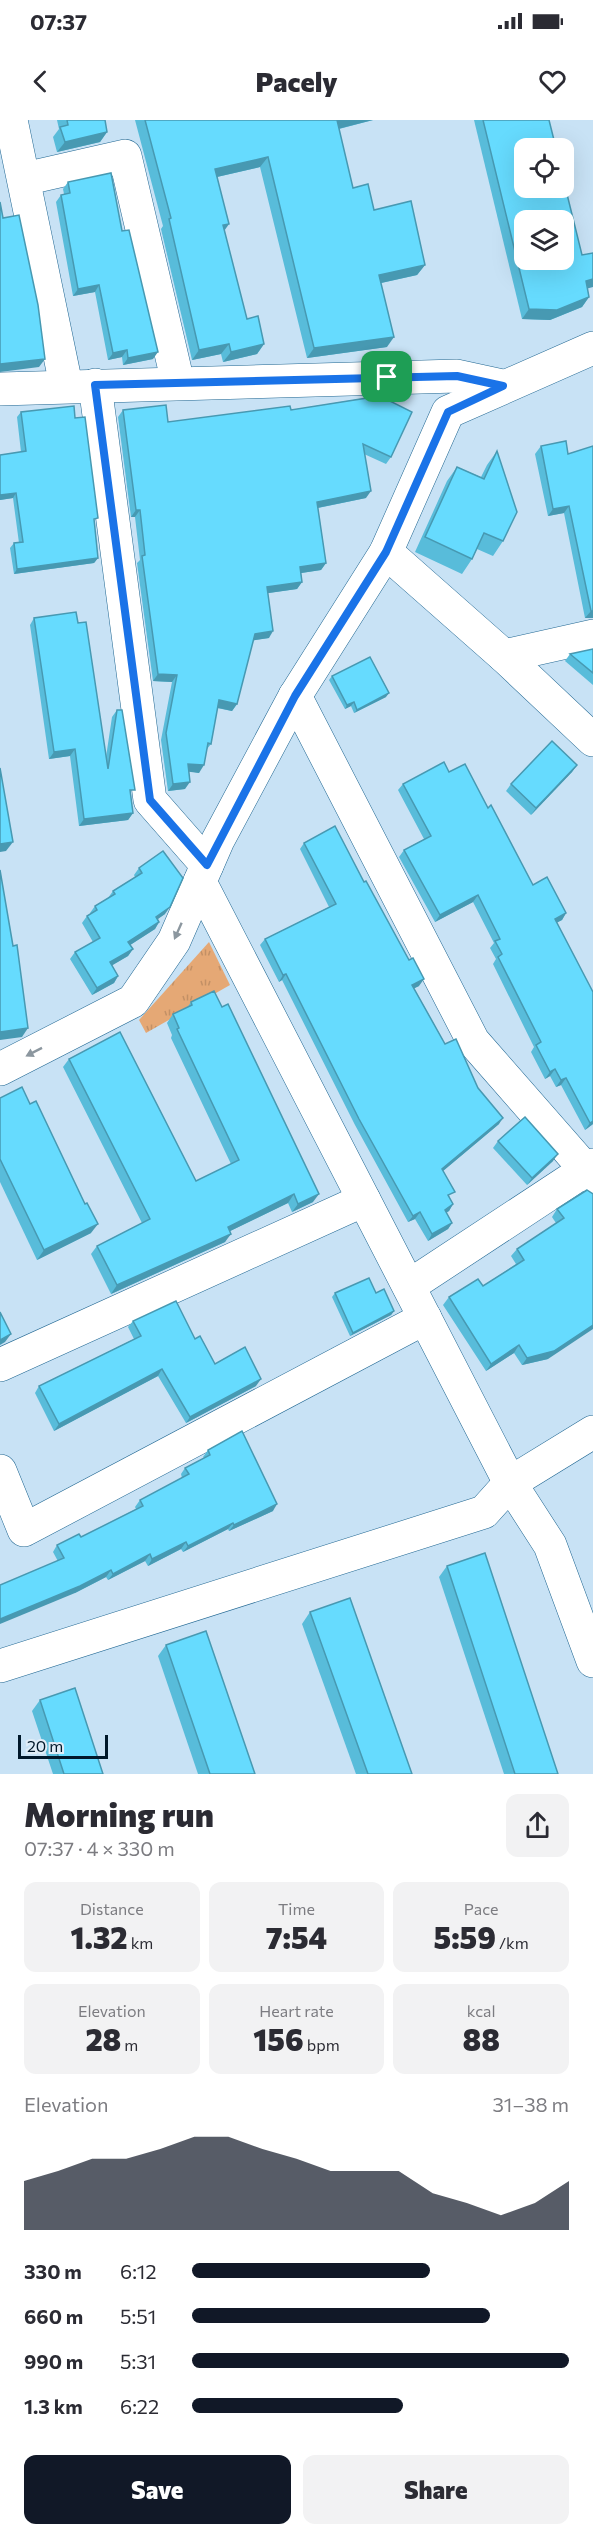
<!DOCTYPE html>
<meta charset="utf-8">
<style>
:root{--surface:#fff;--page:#f2f2f3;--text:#2b2b33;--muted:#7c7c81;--accent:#111827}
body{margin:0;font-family:Commissioner,sans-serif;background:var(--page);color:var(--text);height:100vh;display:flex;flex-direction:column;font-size:22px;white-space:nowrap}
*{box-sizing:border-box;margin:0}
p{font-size:20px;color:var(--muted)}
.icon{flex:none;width:33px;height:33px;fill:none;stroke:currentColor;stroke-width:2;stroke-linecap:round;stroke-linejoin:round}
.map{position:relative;height:1654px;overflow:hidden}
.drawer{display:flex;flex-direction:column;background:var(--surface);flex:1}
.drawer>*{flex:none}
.buttons{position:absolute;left:514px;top:18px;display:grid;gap:12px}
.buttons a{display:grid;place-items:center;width:60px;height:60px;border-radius:12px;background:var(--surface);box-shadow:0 6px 24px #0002;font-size:30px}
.scale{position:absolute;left:18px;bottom:15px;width:90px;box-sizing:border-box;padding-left:6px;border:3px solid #00182a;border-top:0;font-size:16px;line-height:21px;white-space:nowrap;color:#00182a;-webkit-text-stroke:4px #e0edf7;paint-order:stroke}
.pin{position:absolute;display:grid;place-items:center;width:51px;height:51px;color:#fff;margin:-26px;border-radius:12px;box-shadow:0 3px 9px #0006}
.round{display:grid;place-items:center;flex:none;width:63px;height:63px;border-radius:12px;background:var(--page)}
.headline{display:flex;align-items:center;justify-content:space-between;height:102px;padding:0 24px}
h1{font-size:33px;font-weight:800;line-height:45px}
.metrics{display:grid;grid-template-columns:repeat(3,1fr);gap:9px;height:102px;padding:6px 24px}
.metrics div{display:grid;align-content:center;border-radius:12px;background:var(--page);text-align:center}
.metrics b{font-size:30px;font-weight:800}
.metrics small{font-size:16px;font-weight:400}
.metrics p{font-size:16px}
.chart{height:168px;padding:12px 24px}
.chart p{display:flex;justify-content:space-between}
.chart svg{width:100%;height:108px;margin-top:6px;fill:var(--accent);opacity:.7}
.primary-button{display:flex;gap:12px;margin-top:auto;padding:12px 24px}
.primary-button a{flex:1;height:69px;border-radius:12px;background:var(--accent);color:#fff;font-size:24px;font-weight:800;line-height:69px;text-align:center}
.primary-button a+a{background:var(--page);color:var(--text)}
ul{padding:0 24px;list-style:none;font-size:20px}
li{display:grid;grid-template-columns:96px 72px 1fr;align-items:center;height:45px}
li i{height:15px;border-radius:8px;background:var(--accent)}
.status{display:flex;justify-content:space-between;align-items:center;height:42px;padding:0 30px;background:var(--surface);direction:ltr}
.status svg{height:16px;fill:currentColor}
header{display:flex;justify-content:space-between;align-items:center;height:78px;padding:0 24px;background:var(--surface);font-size:27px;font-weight:800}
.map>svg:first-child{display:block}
.park{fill:url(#park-tufts)}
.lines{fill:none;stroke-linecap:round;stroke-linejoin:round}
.street-casing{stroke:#216792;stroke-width:34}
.street{stroke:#fff;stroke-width:33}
.wall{fill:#58bcda}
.shaded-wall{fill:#4799b2}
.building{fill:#66dbfe;stroke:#4799b2;stroke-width:1.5;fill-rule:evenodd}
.oneway{fill:#8c979f}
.route-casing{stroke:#fff;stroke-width:12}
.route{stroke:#1a73e8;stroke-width:8}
</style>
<div class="status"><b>07:37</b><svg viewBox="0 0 49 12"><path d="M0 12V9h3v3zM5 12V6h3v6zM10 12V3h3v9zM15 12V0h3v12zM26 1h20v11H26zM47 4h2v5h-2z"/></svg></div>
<header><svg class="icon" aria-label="back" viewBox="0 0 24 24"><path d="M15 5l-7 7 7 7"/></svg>Pacely<svg class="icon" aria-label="heart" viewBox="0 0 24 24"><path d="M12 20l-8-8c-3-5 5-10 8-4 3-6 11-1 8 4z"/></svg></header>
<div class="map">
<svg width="593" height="1654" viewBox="0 0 593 1654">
<defs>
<pattern id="park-tufts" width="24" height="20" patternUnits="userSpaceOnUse" patternTransform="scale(1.5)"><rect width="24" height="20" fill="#e5a875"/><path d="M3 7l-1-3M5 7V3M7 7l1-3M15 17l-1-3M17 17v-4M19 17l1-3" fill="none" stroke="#c39065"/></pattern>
</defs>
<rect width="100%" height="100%" fill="#c8e2f5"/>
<!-- park -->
<path class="park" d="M209,822L230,865L146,913L139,900Z"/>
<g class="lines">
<!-- street casing -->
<g class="street-casing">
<g id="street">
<path d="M11,0L66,265"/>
<path d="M24,59L125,36L178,263"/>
<path d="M95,265L150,680L207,745"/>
<path d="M0,269L457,256L503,266"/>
<path d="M386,432L504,536L593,620"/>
<path d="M504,536L593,516"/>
<path d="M295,576L473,921L593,1058"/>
<path d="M200,762L510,1363L593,1312"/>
<path d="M0,949L133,881L174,821L218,720L295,576L386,432L448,292L593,228"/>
<path d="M409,1166L593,1045"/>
<path d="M0,1245L364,1080"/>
<path d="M0,1351L24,1410L425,1198"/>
<path d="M0,1546L484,1392L510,1363L550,1425L593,1541"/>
</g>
</g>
<!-- street -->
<use href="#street" class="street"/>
</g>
<!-- wall -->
<g class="wall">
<path d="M57,0H105L107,12L100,22L57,32L53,17L59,9Z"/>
<path d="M135,0H373L339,9L353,68L425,145L417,155L381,163L387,227L307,238L260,47L217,57L224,111L247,199L264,224L257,234L223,242L221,234L192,240L161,109L163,106Z"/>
<path d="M474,0H549L589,177L582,187L550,200L522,199Z"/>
<path d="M68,62L122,111L153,239L123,245L122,237L108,240L95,172L73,176L56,82L61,75L64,74L63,69Z"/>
<path d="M370,271L391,337L386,344L364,334L366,378L318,388L326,443L321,450L301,453L302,462L297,469L268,473L269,518L253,520L237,584L232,591L217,588L211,624L207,629L199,653L189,651L185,669L168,671L161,620L172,562L153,561L137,443L140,440L135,397H131L118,297L123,290L168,302L291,290L365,278Z"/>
<path d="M21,292L75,298L94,403L98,438L94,443L14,454L10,428L14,423H19L13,378L0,380V335L21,332L17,297Z"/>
<path d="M541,326L568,334L593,326V498H585L564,393L548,396L535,334Z"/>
<path d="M497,331L503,421L493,436L477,429L472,439L462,454L415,432L447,361L457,347L481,357L487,345Z"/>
<path d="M34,498L106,637L112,597L117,590L133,693L128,700L79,706L70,636L49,639L30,505Z"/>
<path d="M593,529V565L565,541L570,534Z"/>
<path d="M332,556L386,577L354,593L351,586L345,589L329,560Z"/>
<path d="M577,645L572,652L531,695L506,671L511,664Z"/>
<path d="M449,652L488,688L533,765L566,793L562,800L556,803L593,1004L585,1010L561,965L556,967L550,956L545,959L531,932L534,927L493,844L496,839L490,828L494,823L473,782L435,802L399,737L404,730L424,719L398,670L403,664Z"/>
<path d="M304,723L364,762L419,866L414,868L445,924L478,968L499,1004L443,1051L450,1079L453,1084L449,1091L446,1093L452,1103L448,1109L428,1121L415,1099L408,1102L355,1005L282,860L279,862L260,825L265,819L329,787L300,729Z"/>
<path d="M139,748L165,794L157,799L159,802L155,809L130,825L133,829L128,836L112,845L118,856L114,863L92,875L70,839L75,832L93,822L82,803L87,796L91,794L90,793L95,786L108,778L113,771L135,757L134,755Z"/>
<path d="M191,882L313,1082L292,1092L288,1083L230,1111L225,1122L111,1174L91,1134L97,1126L142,1103L63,947L69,939L196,1061L231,1044L171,918L172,915L167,903L173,894L187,888Z"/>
<path d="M0,978L91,1113L37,1140L0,1062Z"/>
<path d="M498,1021L553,1041L527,1065L493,1028Z"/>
<path d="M587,1070L548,1239L522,1245L514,1233L486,1251L443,1185L449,1177L483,1166L516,1144L511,1136L517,1129L556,1103L552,1097L557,1089Z"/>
<path d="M335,1173L394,1191L391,1195L350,1216L332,1177Z"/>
<path d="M133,1201L195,1219L215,1244L256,1266L186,1303L158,1256L54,1311L35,1273L39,1266L134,1219L128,1207Z"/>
<path d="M208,1330L273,1391L229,1411L228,1409L183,1432L181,1429L148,1446L145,1441L108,1460L106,1457L75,1473L53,1432L57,1425L81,1417L136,1389L135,1387L140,1380L182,1358L181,1354L185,1348L204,1338L203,1337Z"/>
<path d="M447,1446L558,1654H504L439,1457Z"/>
<path d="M310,1492L412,1654H356L302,1504Z"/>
<path d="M166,1525L255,1654H198L158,1536Z"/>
<path d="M40,1580L103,1654H53L32,1591Z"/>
</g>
<!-- shaded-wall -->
<g class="shaded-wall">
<path d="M337,0H373L330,11Z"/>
<path d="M107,12L100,22L57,32L65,22Z"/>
<path d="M268,37L260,47L208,59L215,49Z"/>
<path d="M229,104L222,114L223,105Z"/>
<path d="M425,145L417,155L372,165L379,155Z"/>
<path d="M593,159V167L578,171L586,161Z"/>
<path d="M99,165L95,172L73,176L78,169Z"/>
<path d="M589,177L582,187L550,200L522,199L529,189Z"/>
<path d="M394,217L387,227L307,238L314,228Z"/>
<path d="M229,224L221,234L192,240L199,230Z"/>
<path d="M264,224L257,234L223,242L231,232Z"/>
<path d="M127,230L122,237L108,240L113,233Z"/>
<path d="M158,232L153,239L123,245L128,238Z"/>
<path d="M45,239L39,247L0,252V244Z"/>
<path d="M371,371L366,378L312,389L317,382Z"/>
<path d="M16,373L13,378L0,380V375Z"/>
<path d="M569,386L564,393L548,396L553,389Z"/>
<path d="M136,390H140L135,397H131Z"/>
<path d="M98,438L94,443L14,454L17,449Z"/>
<path d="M326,443L321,450L295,454L300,447Z"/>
<path d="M302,462L297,469L262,474L267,467Z"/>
<path d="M591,491H593V498H585Z"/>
<path d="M273,511L269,518L250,521L255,514Z"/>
<path d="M158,554L177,555L172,562L153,561Z"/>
<path d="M389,573L386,577L354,593L357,590Z"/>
<path d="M219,580L237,584L232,591L214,587Z"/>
<path d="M354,582L351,586L345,589L347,585Z"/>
<path d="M75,629L70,636L49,639L54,632Z"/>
<path d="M188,644L204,645L199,653L183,651Z"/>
<path d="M577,645L572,652L531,695L536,688Z"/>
<path d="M190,662L185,669L168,671L173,664Z"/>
<path d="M133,693L128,700L79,706L84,699Z"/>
<path d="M13,722L6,731L0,732V724Z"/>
<path d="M478,775L473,782L435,802L440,795Z"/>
<path d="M170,787L165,794L151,804L156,797Z"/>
<path d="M566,793L562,800L550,806L555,799Z"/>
<path d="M159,802L155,809L124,829L128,822Z"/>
<path d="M133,829L128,836L106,849L110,842Z"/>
<path d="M286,854L282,860L279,862L283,855Z"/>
<path d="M118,856L114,863L92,875L97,868Z"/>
<path d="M424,859L419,866L407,872L412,865Z"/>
<path d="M28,908L22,917L0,920V912Z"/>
<path d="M555,949L550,956L545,959L550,952Z"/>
<path d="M566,958L561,965L556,967L561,960Z"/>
<path d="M503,998L499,1004L437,1056L442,1049Z"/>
<path d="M593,1001V1004L585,1010L590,1003Z"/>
<path d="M558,1034L553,1041L527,1065L532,1058Z"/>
<path d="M294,1074L288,1083L222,1115L228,1107Z"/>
<path d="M319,1074L313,1082L292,1092L298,1084Z"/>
<path d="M453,1084L449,1091L440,1096L445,1090Z"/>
<path d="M420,1092L415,1099L408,1102L413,1096Z"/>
<path d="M452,1103L448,1109L428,1121L432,1114Z"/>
<path d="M98,1104L91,1113L37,1140L44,1130Z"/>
<path d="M231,1114L225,1122L111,1174L117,1165Z"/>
<path d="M394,1191L391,1195L350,1216L353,1213Z"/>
<path d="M593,1205V1209L548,1239L522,1245L527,1238Z"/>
<path d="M11,1214L5,1222L0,1225V1220Z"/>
<path d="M519,1225L514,1233L486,1251L491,1244Z"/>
<path d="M162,1249L158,1256L54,1311L59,1304Z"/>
<path d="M261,1259L256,1266L186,1303L190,1297Z"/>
<path d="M277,1384L273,1391L229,1411L234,1405Z"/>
<path d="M233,1403L228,1409L183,1432L188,1426Z"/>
<path d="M186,1422L181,1429L148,1446L152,1439Z"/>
<path d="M150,1434L145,1441L108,1460L113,1454Z"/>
<path d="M111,1450L106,1457L75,1473L0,1504V1499Z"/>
</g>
<!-- building -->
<g class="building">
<path d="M67,0H105L107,12L65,22L60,7L68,5Z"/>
<path d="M145,0H339H337L353,68L368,64L374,90L411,81L425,145L379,155L394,217L314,228L268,37L215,49L229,104L223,105L247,199L258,196L264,224L231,232L229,224L199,230L169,99L171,98Z"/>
<path d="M483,0H549L556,28H525V68H564V62L582,135L593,133V159L586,161L589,177L557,190L529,189ZM525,100H564V140H525Z"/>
<path d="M111,53L122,111L129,110L158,232L128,238L127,230L113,233L99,165L78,169L61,75L70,73L68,62Z"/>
<path d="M0,82L3,98L19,95L38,185L45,239L0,244Z"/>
<path d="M370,271L412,292L391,337L363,324L371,371L317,382L326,443L300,447L302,462L267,467L273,511L255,514L237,584L219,580L211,624L208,623L204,645L188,644L190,662L173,664L166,613L177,555L158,554L142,436L145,435L140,390H136L123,290L166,285L168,302L290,286L291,290L367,278Z"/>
<path d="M74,286L75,298L85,297L98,398L94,399L98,438L17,449L14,423L23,422L16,373L0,375V335L26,331L21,292Z"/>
<path d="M566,321L568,334L593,326V491H591L569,386L553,389L541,326Z"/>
<path d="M497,331L517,392L503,421L484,413L472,439L425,417L457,347L484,359Z"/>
<path d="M76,492L78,503L86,502L108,649L117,590H122L135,670H130L133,693L84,699L75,629L54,632L34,498Z"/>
<path d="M593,529V553L570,534Z"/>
<path d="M370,537L389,573L357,590L354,582L347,585L332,556Z"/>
<path d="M552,621L577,645L536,688L511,664Z"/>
<path d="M444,642L449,652L465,644L488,688L491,685L533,765L547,757L566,793L555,799L593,872V1001L590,1003L566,958L561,960L555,949L550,952L536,925L541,922L498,837L502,834L495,821L500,819L478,775L440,795L404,730L431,716L403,664Z"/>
<path d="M0,648L13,722L0,724Z"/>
<path d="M335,706L364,762L366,761L409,840L413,838L424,859L412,865L445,924L456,919L478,968L503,998L442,1049L455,1072L448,1075L453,1084L445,1090L452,1103L432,1114L420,1092L413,1096L359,999L286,854L283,855L265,819L336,784L304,723Z"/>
<path d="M163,731L183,758L170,787L156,797L159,802L128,822L133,829L110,842L118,856L97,868L75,832L100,818L87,796L97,790L95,786L115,774L113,771L142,753L139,748Z"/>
<path d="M0,750L13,826L17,825L28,908L0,912Z"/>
<path d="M214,871L222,887L228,884L319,1074L298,1084L294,1074L228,1107L231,1114L117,1165L97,1126L150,1099L69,939L120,912L196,1061L239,1040L177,909L179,908L173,894L192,885L191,882Z"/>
<path d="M22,967L30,984L36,981L85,1084L87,1083L98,1104L44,1130L0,1039V978Z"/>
<path d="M525,997L558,1034L532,1058L498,1021Z"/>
<path d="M587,1070L593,1074V1205L554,1231L527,1238L519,1225L491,1244L449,1177L478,1159L483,1166L524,1140L517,1129L564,1098L557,1089Z"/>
<path d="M369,1158L376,1173L384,1169L394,1191L353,1213L335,1173Z"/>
<path d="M176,1181L195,1219L200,1216L215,1244L245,1227L261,1259L190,1297L162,1249L59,1304L39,1266L141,1216L133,1201Z"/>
<path d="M0,1192L11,1214L0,1220Z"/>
<path d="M242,1311L277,1384L234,1405L233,1403L188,1426L186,1422L152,1439L150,1434L113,1454L111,1450L80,1466L0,1499V1465L64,1438L57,1425L79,1414L81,1417L143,1386L140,1380L189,1354L185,1348L210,1335L208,1330Z"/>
<path d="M485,1433L558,1654H515L447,1446Z"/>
<path d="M350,1478L412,1654H368L310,1492Z"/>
<path d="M206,1511L255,1654H210L166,1525Z"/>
<path d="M75,1568L103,1654H64L40,1580Z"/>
</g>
<!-- one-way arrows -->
<defs><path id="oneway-solid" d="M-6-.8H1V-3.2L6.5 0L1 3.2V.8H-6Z" transform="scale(1.5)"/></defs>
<g class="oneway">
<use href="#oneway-solid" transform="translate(178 811) rotate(114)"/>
<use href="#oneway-solid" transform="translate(34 932) rotate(153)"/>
</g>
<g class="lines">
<!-- route casing -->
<g class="route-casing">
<path id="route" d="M457,256L503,266L448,292L386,432L295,576L207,745L150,680L95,265Z"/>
</g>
<!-- route -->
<use href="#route" class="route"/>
</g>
</svg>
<div class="buttons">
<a><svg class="icon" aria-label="locate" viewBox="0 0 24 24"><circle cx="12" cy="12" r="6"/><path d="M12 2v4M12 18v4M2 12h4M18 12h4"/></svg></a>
<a><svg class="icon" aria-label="layers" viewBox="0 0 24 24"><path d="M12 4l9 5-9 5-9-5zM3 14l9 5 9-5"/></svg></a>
</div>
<div class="scale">20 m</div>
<div class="pin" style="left:387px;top:257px;background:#1e9e55"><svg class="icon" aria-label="arrive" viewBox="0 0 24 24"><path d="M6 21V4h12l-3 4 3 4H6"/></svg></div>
</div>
<section class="drawer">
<div class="headline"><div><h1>Morning run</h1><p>07:37 · 4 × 330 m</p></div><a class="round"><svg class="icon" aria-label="share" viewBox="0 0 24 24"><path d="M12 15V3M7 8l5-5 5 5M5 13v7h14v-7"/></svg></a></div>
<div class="metrics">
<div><p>Distance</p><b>1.32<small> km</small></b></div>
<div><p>Time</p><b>7:54</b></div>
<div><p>Pace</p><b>5:59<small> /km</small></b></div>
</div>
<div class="metrics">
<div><p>Elevation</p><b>28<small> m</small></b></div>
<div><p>Heart rate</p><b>156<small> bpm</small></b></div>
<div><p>kcal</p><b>88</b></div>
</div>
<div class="chart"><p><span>Elevation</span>31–38 m</p>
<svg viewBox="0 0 160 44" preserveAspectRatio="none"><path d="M0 44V24L10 20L20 15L30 15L40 11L50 6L60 6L70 11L80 15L90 20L100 20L110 20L120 29L130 33L140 38L150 33L160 24V44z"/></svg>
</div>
<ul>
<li><b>330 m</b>6:12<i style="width:63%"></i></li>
<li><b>660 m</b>5:51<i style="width:79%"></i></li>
<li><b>990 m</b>5:31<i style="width:100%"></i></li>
<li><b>1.3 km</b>6:22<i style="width:56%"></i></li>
</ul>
<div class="primary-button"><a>Save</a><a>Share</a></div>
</section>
